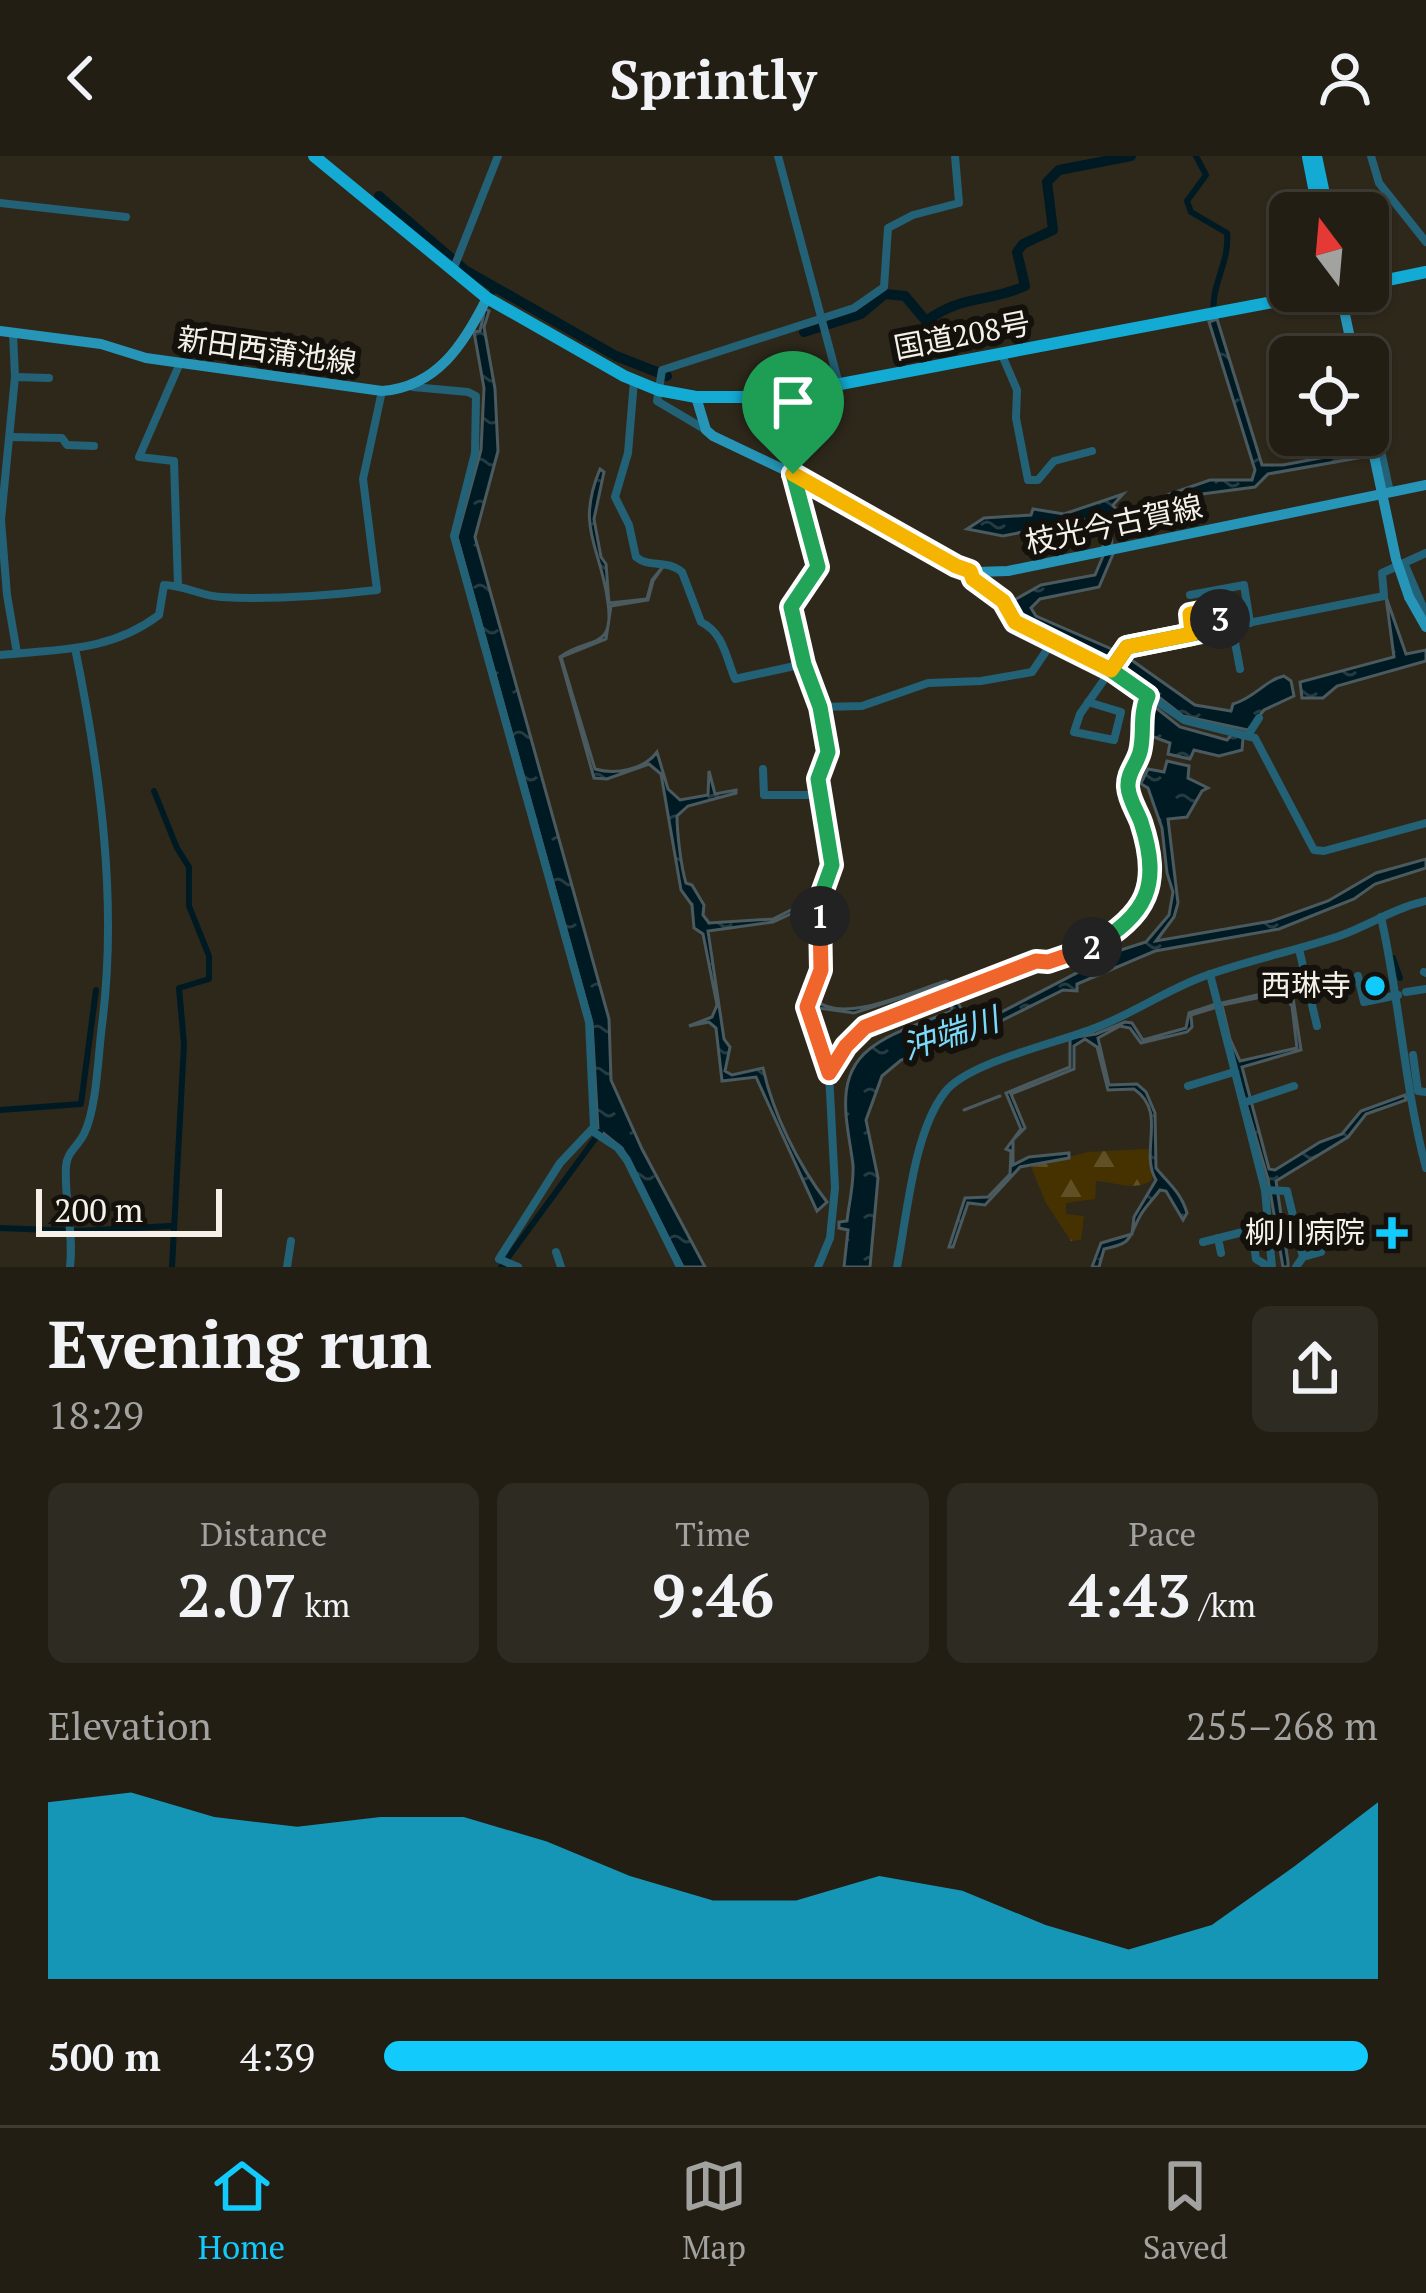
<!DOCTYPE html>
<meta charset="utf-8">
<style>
:root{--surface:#221e14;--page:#2e2b22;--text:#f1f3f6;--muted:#a2a2a0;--line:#3f3c34;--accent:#12cafb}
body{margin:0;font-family:"PT Serif","Noto Sans JP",serif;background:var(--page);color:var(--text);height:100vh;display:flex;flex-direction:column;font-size:45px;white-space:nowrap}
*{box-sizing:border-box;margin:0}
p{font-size:39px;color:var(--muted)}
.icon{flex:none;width:66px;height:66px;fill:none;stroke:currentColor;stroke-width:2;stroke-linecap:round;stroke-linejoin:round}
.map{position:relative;height:1111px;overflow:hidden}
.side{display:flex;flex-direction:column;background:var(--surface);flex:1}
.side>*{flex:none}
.needle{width:78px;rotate:344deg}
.buttons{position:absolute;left:1269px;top:36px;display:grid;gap:24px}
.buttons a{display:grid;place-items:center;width:120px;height:120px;border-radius:18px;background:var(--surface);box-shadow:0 3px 9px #0004,0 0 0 3px var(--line);font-size:60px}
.scale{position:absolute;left:36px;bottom:30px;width:186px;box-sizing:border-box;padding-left:12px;border:6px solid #f5f1e8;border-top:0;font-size:33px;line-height:42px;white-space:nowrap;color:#f5f1e8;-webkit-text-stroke:9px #14110c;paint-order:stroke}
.pin{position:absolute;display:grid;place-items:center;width:102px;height:102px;color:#fff;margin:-123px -51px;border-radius:50% 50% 50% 0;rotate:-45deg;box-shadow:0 0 12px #0007}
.pin .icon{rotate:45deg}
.km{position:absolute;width:60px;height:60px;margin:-30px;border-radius:50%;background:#222;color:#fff;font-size:33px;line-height:60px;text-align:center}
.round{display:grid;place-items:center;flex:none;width:126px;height:126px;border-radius:18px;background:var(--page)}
.headline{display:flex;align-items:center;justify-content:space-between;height:204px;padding:0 48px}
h1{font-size:66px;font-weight:700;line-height:90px}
.figures{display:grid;grid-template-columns:repeat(3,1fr);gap:18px;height:204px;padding:12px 48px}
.figures div{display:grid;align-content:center;border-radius:18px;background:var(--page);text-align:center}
.figures b{font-size:60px;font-weight:700}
.figures small{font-size:33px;font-weight:400}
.figures p{font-size:33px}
.chart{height:336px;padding:24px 48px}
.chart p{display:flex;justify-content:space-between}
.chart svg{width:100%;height:216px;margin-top:12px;fill:var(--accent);opacity:.7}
ul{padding:0 48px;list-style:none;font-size:39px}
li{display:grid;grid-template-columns:192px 144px 1fr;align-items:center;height:90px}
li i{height:30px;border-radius:15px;background:var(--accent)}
header{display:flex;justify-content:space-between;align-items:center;height:156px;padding:0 48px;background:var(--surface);font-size:54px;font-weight:700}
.menu{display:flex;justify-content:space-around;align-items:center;height:168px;border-top:3px solid var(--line);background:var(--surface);font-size:33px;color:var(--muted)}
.menu a{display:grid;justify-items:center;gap:6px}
.menu .on{color:var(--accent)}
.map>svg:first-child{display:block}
.forest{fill:url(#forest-firs)}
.water{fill:url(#water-ripples);stroke:#4a5a5e;stroke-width:3;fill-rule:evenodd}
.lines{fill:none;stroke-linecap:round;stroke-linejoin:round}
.stream{stroke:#4a5a5e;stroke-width:3}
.canal{stroke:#001a23;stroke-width:6}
.river{stroke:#001a23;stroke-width:10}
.minor{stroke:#236176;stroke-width:8}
.major{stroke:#2695b7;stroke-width:10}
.highway{stroke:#13aad3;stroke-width:12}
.major-bridge{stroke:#2695b7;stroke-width:10}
.split-1-casing{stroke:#fff;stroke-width:24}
.split-2-casing{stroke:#fff;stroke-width:24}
.split-3-casing{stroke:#fff;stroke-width:24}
.split-4-casing{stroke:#fff;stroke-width:24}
.split-1{stroke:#22a559;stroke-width:15}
.split-2{stroke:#f0652b;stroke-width:15}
.split-3{stroke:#22a559;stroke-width:15}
.split-4{stroke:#f5b400;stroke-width:15}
.poi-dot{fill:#12cafb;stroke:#14110c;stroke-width:4.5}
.labels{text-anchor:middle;stroke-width:12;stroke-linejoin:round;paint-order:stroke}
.street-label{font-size:30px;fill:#f5f1e8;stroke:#14110c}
.poi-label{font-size:30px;fill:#f5f1e8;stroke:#14110c;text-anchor:end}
.water-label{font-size:33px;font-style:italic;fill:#7bdafc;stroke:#14110c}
</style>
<header><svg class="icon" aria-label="back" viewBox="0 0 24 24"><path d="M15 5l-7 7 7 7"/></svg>Sprintly<svg class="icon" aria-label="person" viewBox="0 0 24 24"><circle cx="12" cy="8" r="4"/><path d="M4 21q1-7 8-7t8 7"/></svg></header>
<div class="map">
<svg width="1426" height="1111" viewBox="0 0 1426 1111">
<defs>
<pattern id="forest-firs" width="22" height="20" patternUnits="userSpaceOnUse" patternTransform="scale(3)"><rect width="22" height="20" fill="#453200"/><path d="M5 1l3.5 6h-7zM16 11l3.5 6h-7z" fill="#605025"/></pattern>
<pattern id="water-ripples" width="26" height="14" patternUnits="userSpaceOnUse" patternTransform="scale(3)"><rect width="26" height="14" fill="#001a23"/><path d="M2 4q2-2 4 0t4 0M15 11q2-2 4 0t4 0" fill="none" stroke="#263c43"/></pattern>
</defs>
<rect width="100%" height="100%" fill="#2e281b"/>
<!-- forest -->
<path class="forest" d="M1148,993L1152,1024C1133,1036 1117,1026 1096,1025L1095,1043L1066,1047V1058L1084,1060L1081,1084L1071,1085L1046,1047L1031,1011L1088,996Z"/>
<!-- water -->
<g class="water">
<path d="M485,153L489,155L484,171L495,233L498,295L475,381L609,863L611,924L642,993L705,1111H683L622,992L598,973L592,867L457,381L481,294L484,232L474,176L480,175Z"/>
<path d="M1217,163L1262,309H1283L1352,296L1350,279H1364L1369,300L1268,318L1255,331L1187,340L1116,368L1111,378L1113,398L1099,431L1040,443L1031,452L1036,460L1123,498L1195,549L1231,555L1233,548C1255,542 1265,524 1284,520L1291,525L1294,540L1264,554L1248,574L1183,560L1123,513L1053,476L1022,466L1009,447L1041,429L1095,419L1103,400L1102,360L1003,380L967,373L984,362L1031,359L1033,353L1064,358L1123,338L1113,349L1118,356L1210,324H1252L1255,314L1209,166Z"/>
<path d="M600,313L604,316L594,363L601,401L606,408L609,447L647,443L652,424L665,408L653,425L648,444L611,450L606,483L561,501L595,613C615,619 644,614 657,596L668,633L680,644L708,639L709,615L715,638L736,634V637L688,650L677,660C677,676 681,711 686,727L692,729L704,749L703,759L709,767L773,763L795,752L815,753L820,836L817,845C844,868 913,835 946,825L949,826L961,853L988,863L1121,794L1146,786L1169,759L1173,736L1167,717L1162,672L1148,632L1133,623L1142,625L1148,613L1164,616L1167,605L1189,610L1188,622L1208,632L1202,635L1187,661L1168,663L1178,747L1174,761L1156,785L1272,765L1328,745L1376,717L1426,703V712L1375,728L1354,743L1279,773L1155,795L1077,828V835L1063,834L961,885L901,904L882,920L866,964L878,1022L870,1111H844L848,1074L839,1072V1066L847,1065C849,1046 854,1029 853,1009C848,967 831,918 875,889C896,874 928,865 952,855L948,827L854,857L811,851L816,818L812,758L795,756L773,766L708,775L724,883L730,891L725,915L732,919L763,912C773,957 798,1009 827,1046L817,1055L756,921L722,925L716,872L709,866L689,870L712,861L717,849L703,778L694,772L692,749L681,734L661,618L649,608L607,623L594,622L560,501C587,480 615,496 608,447C601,390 575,373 600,313Z"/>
<path d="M1386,441L1406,498L1426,494V505L1337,530L1323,542H1302L1300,526L1394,501Z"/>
<path d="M1155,551L1180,571L1227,584L1232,578L1243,582L1242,594L1219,600L1194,594L1190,603L1168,598L1170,587L1151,580L1150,563Z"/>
<path d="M1306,828L1292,835L1301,894L1242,911L1269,1013L1275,1014L1320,986L1342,978L1361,955L1405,939L1406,944L1366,958L1348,981L1276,1025L1288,1106V1111H1283L1268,1023L1217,848ZM1282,837L1292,850L1297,892L1240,905L1230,883L1222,849Z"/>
<path d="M1213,849L1214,852L1191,859L1192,871L1187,876L1141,887L1130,872L1120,870L1098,882L1109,929L1137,928L1146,936L1155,957L1156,1012C1168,1027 1181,1036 1187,1057L1183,1064L1166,1035L1160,1034C1154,1042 1144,1052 1140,1060C1128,1082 1134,1087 1104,1093L1099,1111H1092L1101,1087L1132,1078L1134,1061L1156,1024C1139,995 1168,956 1134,933L1108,934L1097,891L1085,883L1074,890V913L1011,938L1025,972L1013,984V1009L1029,1001L1069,997V1002L1020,1011L985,1049L968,1047L953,1091H949L965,1042L988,1041L1010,1018L1011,995L1006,993L1021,973L1006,937L1070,911V882L1096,878L1125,866L1132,867L1143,884L1186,872L1189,857Z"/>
</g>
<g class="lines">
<!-- stream -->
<path class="stream" d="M964,954L1000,940"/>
<!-- canal -->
<g class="canal">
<path d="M1196,0L1206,19L1187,45L1191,56L1227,77C1230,107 1210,129 1214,159"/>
<path d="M492,137L494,131"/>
<path d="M154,635L177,692L189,711V750L209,800V823L179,832L184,888L172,1111"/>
<path d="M1393,802L1400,822"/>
<path d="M0,954L81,948L96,834"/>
<path d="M0,1072L77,1075L170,1070"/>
<path d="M501,1111L600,976"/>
</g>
<!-- river -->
<g class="river">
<path d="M379,40L465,114L616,200L667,220"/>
<path d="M804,176L861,158L885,138L905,140L926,165C963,138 987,147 1025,130L1017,96L1023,88L1053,74L1047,26L1059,14L1131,0"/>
</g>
<!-- minor -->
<g class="minor">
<path d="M778,0L839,228"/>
<path d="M1371,0L1379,27L1426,86"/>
<path d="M0,47L126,61"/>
<path d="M453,114L498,0"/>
<path d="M13,177L15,221L1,364L7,439L17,497"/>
<path d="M1002,199L1017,234L1016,262L1028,324H1038L1054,305L1092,295"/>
<path d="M15,221L49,222"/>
<path d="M634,225L628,297L615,341L629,369L636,401C649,412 667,403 682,416L701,466C724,477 726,502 735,523L804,508"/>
<path d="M413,231L468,236L476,240L475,297L454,380L589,866L594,971L560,1007L499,1103L518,1111"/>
<path d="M1368,235L1390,336"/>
<path d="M706,274L657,245L662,214L854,152L884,131L888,72L913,59L959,47L955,0"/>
<path d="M10,281L62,282L67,289L94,290"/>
<path d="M793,318L818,411L792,451L826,583L827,604L818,623L832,709L818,748L821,814L807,851L829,917L835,1032L830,1082L818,1111"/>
<path d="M1405,409L1426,458"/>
<path d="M970,415L973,423L1003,445L1020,470L1042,476L1111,514L1184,564L1255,582L1314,694L1324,695L1426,667"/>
<path d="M178,429L174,305L139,301L180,207"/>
<path d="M1190,439L1244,429L1250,467"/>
<path d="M1232,470L1240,513"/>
<path d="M1192,478L1190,458L1216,453L1222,473"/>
<path d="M0,499C59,493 110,496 159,459L164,429C184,429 201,440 221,441C274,444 324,440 377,434L363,323L382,235"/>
<path d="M1088,546L1121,556L1114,584L1074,576L1080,558L1127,491L1384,440L1382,417L1426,397"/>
<path d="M820,551L862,550L928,527L981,525L1032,516L1055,482"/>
<path d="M1248,579L1259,562"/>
<path d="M763,613L764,639H821"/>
<path d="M1381,761C1400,845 1404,929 1426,1012"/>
<path d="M1299,793L1317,870"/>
<path d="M1424,816L1426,817"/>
<path d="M1210,818L1265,1034L1272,1111"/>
<path d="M1358,820L1364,846L1398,839"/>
<path d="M1406,836L1426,833"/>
<path d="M1413,899L1418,935L1426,936"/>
<path d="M829,917L846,890L865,871L1036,805L1048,806L1093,790L1130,763L1147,745L1150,732L1144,675L1128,632L1131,612L1140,596L1141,561L1148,540"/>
<path d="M1188,930L1234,916"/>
<path d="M1243,947L1294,930"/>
<path d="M592,975L618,992L627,1004L680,1111"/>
<path d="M1265,1034L1287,1035L1303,1101"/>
<path d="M1218,1082L1221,1097"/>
<path d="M1203,1086L1247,1075L1253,1082L1256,1103L1269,1111"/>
<path d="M556,1096L561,1111"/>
<path d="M70,1111C74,1076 64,1044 66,1010C67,996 78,990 84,978C97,951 98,900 102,869C118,745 100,614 75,492"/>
<path d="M287,1111L291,1085"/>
<path d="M897,1111C907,1061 913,977 945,936C968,906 1058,887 1095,872C1132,858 1165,835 1202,821C1247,804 1296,795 1342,779C1371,768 1395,752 1426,745"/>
<path d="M1296,1111L1303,1101L1321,1096"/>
</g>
<!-- major -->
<g class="major">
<path d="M1340,135L1354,201"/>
<path d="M0,175L101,188L146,202L382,235C437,231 464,188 487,142"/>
<path d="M696,241L706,274L713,280L793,318L956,410L976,416L1008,415L1426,329"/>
<path d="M1368,269L1372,290"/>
<path d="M1409,441L1426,471"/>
</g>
<!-- highway -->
<g class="highway">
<path d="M314,0L487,142L624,220L658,234L696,241H772L1331,135"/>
<path d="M1316,0L1328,57"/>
<path d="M1308,1L1319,57"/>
<path d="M1368,128L1426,116"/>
</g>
<!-- major-bridge -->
<path class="major-bridge" d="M1372,290L1396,403L1409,441"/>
</g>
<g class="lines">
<!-- split-1 casing -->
<g class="split-1-casing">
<path id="split-1" d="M793,318L818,411L791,451L804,508L820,551L828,596L818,623L832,709L818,748L820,760"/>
</g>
<!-- split-2 casing -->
<g class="split-2-casing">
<path id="split-2" d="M820,760L821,814L807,851L829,917L846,890L865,871L1036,805L1048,806L1092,791"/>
</g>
<!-- split-3 casing -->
<g class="split-3-casing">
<path id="split-3" d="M1092,791C1147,758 1162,730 1141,666C1137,655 1129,644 1128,631C1127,617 1137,608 1140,596C1145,577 1139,559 1148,540L1111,514L1127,491L1222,472L1220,463"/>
</g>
<!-- split-4 casing -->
<g class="split-4-casing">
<path id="split-4" d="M793,318L956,410L970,415L973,423L1003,445L1015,466L1111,514L1127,491L1192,478L1190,458L1216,453L1220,463"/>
</g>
<!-- split-1 -->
<use href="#split-1" class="split-1"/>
<!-- split-2 -->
<use href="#split-2" class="split-2"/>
<!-- split-3 -->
<use href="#split-3" class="split-3"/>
<!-- split-4 -->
<use href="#split-4" class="split-4"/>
</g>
<!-- markers -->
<g class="poi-dot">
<circle cx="1375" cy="830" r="12"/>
<path d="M1386 1059h12v12h12v12h-12v12h-12v-12h-12v-12h12z"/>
</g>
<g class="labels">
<!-- street labels -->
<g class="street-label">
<text transform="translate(962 180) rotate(-11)" y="10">国道208号</text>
<text transform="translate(267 195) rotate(8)" y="10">新田西蒲池線</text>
<text transform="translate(1114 369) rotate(-12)" y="10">枝光今古賀線</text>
</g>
<!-- poi labels -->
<g class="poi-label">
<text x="1351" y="840">西琳寺</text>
<text x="1365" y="1087">柳川病院</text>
</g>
<!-- water labels -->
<g class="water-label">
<text transform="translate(950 877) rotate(-18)" y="12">沖端川</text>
</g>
</g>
</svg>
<div class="buttons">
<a><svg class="needle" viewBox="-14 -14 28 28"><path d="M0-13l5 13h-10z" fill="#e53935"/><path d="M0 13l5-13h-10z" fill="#a2a2a0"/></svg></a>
<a><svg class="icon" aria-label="locate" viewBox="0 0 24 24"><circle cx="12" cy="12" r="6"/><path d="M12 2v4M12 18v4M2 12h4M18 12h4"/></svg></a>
</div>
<div class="scale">200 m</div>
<div class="pin" style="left:793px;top:318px;background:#1e9e55"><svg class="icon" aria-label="arrive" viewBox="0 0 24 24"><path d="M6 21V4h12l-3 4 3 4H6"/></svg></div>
<b class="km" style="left:820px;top:760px">1</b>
<b class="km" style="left:1092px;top:791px">2</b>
<b class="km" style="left:1220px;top:463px">3</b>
</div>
<section class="side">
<div class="headline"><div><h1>Evening run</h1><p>18:29</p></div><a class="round"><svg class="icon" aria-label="share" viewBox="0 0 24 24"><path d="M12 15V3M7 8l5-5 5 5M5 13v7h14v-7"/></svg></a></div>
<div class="figures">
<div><p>Distance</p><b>2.07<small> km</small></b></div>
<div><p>Time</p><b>9:46</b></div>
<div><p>Pace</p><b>4:43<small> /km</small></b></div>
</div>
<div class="chart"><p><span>Elevation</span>255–268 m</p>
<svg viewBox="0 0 160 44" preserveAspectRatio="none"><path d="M0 44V8L10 6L20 11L30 13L40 11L50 11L60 16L70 23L80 28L90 28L100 23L110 26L120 33L130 38L140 33L150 21L160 8V44z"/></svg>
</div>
<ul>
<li><b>500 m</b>4:39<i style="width:99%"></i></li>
</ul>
</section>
<nav class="menu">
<a class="on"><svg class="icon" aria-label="home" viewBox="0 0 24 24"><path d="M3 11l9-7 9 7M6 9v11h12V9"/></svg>Home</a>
<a><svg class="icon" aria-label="map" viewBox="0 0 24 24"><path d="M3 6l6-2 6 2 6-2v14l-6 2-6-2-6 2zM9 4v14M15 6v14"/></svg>Map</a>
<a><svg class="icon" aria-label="saved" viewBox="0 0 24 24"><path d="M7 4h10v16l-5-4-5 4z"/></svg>Saved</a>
</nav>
